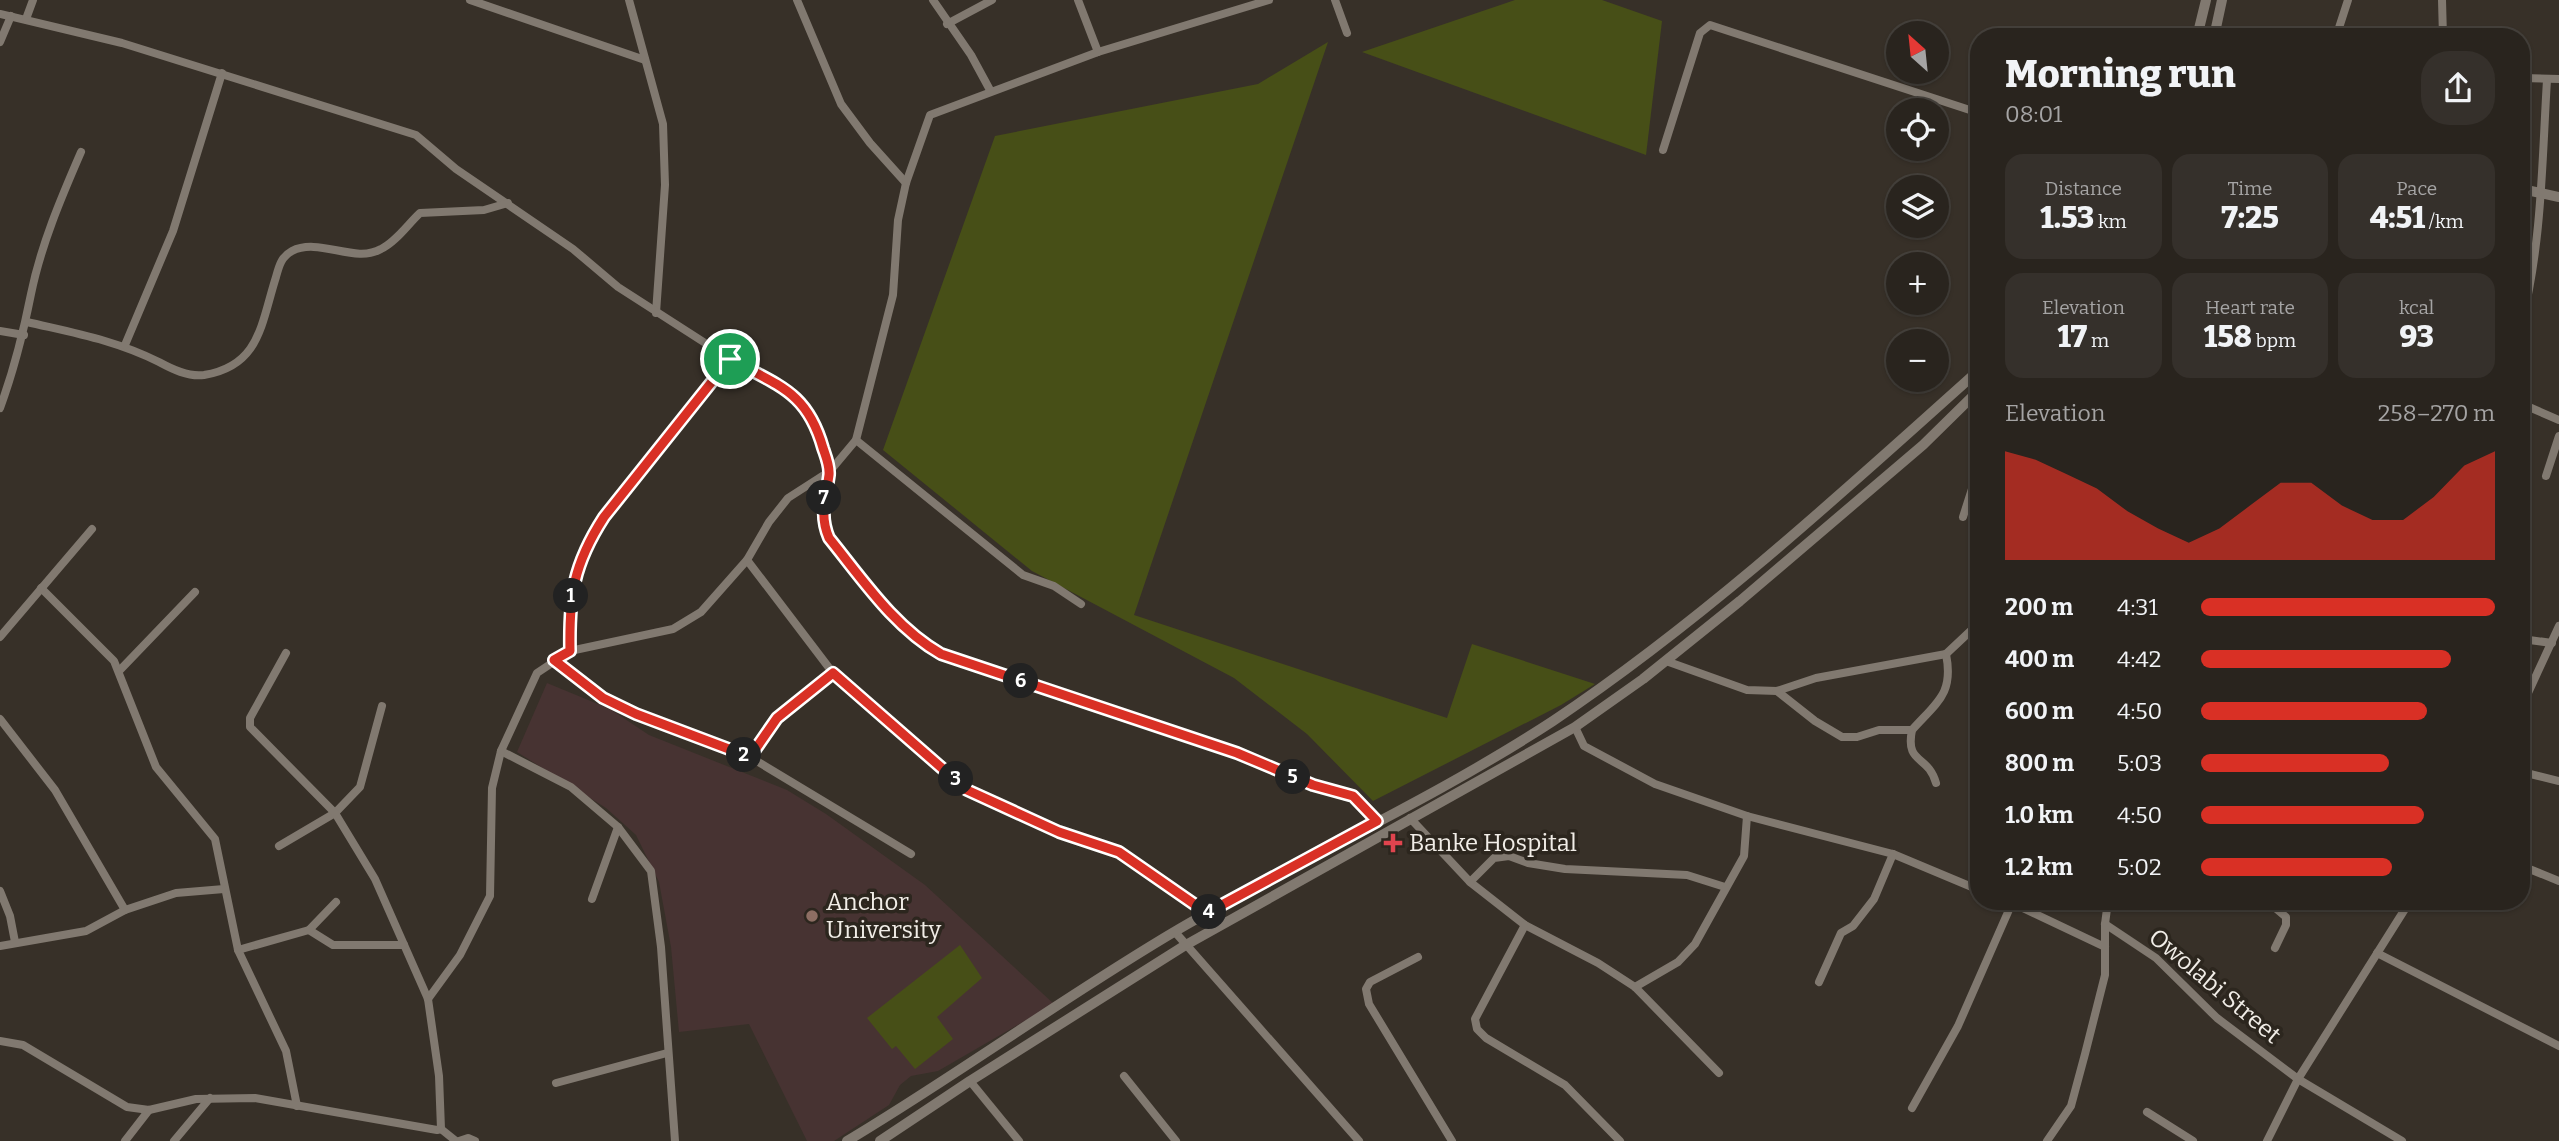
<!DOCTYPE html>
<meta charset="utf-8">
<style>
:root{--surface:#29241e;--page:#35302b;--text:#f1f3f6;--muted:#a5a4a4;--line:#45413c;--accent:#d93025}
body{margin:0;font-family:Bitter,serif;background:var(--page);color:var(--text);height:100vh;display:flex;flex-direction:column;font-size:26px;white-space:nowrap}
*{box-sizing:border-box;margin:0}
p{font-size:23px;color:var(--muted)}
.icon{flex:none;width:38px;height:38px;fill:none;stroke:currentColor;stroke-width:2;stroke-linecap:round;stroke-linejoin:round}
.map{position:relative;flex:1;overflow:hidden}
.drawer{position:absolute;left:1970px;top:28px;width:560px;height:882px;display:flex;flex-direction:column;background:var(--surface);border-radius:28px;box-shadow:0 2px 5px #0004,0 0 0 2px var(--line)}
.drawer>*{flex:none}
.needle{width:46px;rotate:333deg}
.buttons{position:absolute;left:1886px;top:21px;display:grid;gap:14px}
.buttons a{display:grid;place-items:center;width:63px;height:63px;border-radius:50%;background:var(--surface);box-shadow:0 2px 5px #0004,0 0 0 2px var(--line);font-size:35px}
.pin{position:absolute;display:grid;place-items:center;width:60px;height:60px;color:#fff;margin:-30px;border:4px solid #fff;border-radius:50%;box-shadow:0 2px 7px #0007}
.km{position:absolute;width:35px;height:35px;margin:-18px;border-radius:50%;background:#222;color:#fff;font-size:19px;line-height:35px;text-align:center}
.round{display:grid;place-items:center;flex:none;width:74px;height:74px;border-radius:28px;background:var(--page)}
.overview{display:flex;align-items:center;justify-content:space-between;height:119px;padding:0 35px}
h1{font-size:38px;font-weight:800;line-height:52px}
.figures{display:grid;grid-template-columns:repeat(3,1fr);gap:10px;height:119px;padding:7px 35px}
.figures div{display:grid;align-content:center;border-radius:18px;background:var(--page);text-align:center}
.figures b{font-size:30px;font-weight:800}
.figures small{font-size:19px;font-weight:400}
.figures p{font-size:19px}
.chart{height:196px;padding:14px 35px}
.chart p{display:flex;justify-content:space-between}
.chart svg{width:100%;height:126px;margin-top:7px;fill:var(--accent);opacity:.7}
ul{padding:0 35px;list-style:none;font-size:23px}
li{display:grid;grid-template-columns:112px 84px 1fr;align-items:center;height:52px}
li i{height:18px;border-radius:9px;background:var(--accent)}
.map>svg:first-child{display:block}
.education{fill:#473332}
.green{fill:#474f17}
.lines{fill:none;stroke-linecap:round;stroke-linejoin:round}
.minor{stroke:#817970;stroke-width:8}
.tertiary{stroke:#817970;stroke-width:10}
.route-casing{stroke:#fff;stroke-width:14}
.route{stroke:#d93025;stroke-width:9}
.health-dot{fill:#e0444e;stroke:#2c261e;stroke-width:2.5}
.education-dot{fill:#8d6e63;stroke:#2c261e;stroke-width:2.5}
.labels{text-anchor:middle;stroke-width:7;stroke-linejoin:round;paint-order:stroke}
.poi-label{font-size:24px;fill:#f1ede7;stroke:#2c261e;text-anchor:start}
.street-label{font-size:24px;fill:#f1ede7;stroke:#2c261e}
</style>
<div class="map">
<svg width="2559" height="1141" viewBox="0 0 2559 1141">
<rect width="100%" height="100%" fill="#373028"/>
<!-- education -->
<path class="education" d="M547,683L610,709L649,735L787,790L826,814L925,885L1054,1004L938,1071L911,1076L900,1085L889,1105L834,1141H807L749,1024L679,1032L671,947L659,882L636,835L606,808L517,752Z"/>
<!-- green -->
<g class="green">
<path d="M1515,0H1602L1662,21L1646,155L1362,52Z"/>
<path d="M1328,42L1134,615L1447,718L1472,644L1595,684L1561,705L1373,801L1307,734L1234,678L1032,571L883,450L995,136L1258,84Z"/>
<path d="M960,945L982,978L937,1017L953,1039L915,1069L896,1046L892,1049L867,1018Z"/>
</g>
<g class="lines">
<!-- minor -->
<g class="minor">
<path d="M470,0L645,60"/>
<path d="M629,0L663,124L665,185L656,313"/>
<path d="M797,0L841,104L870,143L906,183"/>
<path d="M933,0L971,55L990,90"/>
<path d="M1078,0L1098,52"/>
<path d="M1335,0L1347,33"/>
<path d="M2442,0L2443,37"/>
<path d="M0,14L122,43L416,135L456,169L573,249L618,287L730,359L794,395L807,408L817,427L830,471L823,505L825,528L829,538C863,580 894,627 941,655L1237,753L1313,785L1353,796L1377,821"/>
<path d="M26,19L33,0"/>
<path d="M947,24L992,0"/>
<path d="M2336,37L2348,0"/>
<path d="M0,42L11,16"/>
<path d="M2522,78L2559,79"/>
<path d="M1663,150L1700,33L1710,25L1979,113"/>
<path d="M2522,321C2542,243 2542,160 2547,80"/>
<path d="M27,322C74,333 115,340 159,362C172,369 188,377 204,375C260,366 261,324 276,277C279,266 281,257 292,251C319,237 355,264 381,249C396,242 408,224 420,213L484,210L508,203"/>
<path d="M0,331L24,335"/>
<path d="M125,345L173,231L222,73"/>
<path d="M2522,404L2559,420"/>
<path d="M0,408C14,370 23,334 31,294C41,245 61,198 81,152"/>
<path d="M856,440L1023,575L1054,586L1081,604"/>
<path d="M2546,476L2559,436"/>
<path d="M1963,517L1979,467"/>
<path d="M747,560L833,673L967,790L1059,832L1119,852L1207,913"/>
<path d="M41,588L114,661L156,767L215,839L238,950L286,1051L297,1106"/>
<path d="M0,637L92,529"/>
<path d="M2522,639L2552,643"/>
<path d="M570,651C569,596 573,565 604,517L730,359"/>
<path d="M554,660L603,698L636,714L750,757L911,854"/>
<path d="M1666,661L1747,690L1777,691L1816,678L1946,654L1979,623"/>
<path d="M120,670L195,592"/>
<path d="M1777,691L1815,721L1842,737H1857L1879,730H1912C1937,702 1954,694 1946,654"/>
<path d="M2522,706L2559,626"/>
<path d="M0,719L55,790L125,910"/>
<path d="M1575,727L1584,746L1655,784L1747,816L1893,854L1979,890"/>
<path d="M1912,730C1905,765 1928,754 1936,783"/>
<path d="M501,751L571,787L618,827L651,871L661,947L675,1141"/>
<path d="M750,757L777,718L833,673"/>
<path d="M2522,772L2559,781"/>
<path d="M1410,818L1470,882L1525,925L1598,963L1635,987L1719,1073"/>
<path d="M279,846L335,813L360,787L382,706"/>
<path d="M2522,866L2559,881"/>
<path d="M1470,882L1494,858L1509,856L1528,863L1565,869L1687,875L1725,887"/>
<path d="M0,891L10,916L15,942"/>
<path d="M592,899L618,827"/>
<path d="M2267,901L2286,917V925L2275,948"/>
<path d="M2010,902L2105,947"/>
<path d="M2105,924L2156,958L2217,1018L2298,1079L2402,1141"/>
<path d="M1525,925L1475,1019L1477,1029L1486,1038L1565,1085L1620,1141"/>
<path d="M309,930L333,945H404"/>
<path d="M1175,932L1359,1141"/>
<path d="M0,946L86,931L125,910L176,893L224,889"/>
<path d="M238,950L309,930L336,902"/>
<path d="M2377,953L2559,1046"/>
<path d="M1418,957L1370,982L1366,989L1369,1004L1452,1141"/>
<path d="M1819,982L1841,933L1853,926L1874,899L1893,854"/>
<path d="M1635,987L1678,962L1695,944L1744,856L1747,816"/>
<path d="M428,999L460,955L490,896L492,788L501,751L537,673L570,651L673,629L701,612L747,560L769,522L788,498L830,471L856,440L893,295L898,220L906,183L930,115L1098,52L1269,0"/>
<path d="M0,1041L23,1045L127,1107L149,1110L196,1099L255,1098L437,1130L441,1129L439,1076L428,999L375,879L335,813L250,727V718L286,653"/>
<path d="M1124,1076L1176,1141"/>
<path d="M970,1081L1019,1141"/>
<path d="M556,1083L667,1053"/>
<path d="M1912,1108L1958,1026L2012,903"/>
<path d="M2147,1112L2193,1141"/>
<path d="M441,1129L456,1141"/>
<path d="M125,1141L149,1110"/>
<path d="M174,1141L210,1098"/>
<path d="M459,1141L468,1138L475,1141"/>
<path d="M2047,1141L2071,1106L2085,1054L2105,975V924L2108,901"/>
<path d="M2267,1141L2298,1079L2410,901"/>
</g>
<!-- tertiary -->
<g class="tertiary">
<path d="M2197,37L2206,0"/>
<path d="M2214,37L2222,0"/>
<path d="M2522,189L2559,197"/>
<path d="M847,1141C959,1074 1065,996 1179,929C1302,858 1434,799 1553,721C1705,619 1843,492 1979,370"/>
<path d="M880,1141L970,1081L1184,946L1575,727L1643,679L1740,601L1923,445L1979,390"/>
</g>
</g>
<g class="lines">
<!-- route casing -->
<g class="route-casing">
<path id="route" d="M730,359C778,386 807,391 823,448C826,457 830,466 829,475C826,498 819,515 829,538C863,580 894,627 941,654L1237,753L1313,785L1353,796L1377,821L1207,913L1119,852L1059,832L967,790L833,673L777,718L750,757L636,714L603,698L554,660L570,651C569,596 573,565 604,517Z"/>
</g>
<!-- route -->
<use href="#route" class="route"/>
</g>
<!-- markers -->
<path class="health-dot" d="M1389.5 832.5h7v7h7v7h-7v7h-7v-7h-7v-7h7z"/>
<circle class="education-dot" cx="812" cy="916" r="7"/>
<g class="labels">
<!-- poi labels -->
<g class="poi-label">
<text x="1409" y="851">Banke Hospital</text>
<text x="826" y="910">Anchor<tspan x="826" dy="28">University</tspan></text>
</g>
<!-- street labels -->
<g class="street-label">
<text transform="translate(2215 986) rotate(40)" y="8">Owolabi Street</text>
</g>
</g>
</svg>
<div class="buttons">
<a><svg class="needle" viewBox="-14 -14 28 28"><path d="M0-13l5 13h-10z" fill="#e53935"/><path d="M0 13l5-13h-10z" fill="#a5a4a4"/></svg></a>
<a><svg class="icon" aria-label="locate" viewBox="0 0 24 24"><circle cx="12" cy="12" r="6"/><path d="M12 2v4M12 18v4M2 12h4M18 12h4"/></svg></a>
<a><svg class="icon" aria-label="layers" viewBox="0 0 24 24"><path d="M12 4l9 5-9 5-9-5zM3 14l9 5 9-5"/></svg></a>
<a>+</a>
<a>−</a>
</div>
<div class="pin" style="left:730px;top:359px;background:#1e9e55"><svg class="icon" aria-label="arrive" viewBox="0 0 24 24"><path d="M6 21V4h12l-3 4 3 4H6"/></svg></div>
<b class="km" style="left:571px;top:596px">1</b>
<b class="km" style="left:744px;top:755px">2</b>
<b class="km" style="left:956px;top:779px">3</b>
<b class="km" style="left:1209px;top:912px">4</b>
<b class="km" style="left:1293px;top:777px">5</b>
<b class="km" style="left:1021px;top:681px">6</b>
<b class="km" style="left:824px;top:498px">7</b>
<section class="drawer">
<div class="overview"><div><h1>Morning run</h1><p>08:01</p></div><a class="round"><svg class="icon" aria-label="share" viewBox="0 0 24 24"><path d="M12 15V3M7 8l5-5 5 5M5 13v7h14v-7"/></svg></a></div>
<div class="figures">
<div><p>Distance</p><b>1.53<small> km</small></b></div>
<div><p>Time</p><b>7:25</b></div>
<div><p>Pace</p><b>4:51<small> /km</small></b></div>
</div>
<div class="figures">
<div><p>Elevation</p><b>17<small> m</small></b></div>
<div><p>Heart rate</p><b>158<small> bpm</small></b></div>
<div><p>kcal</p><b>93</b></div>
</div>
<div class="chart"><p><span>Elevation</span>258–270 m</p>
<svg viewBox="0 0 160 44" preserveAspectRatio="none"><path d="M0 44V6L10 9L20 14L30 19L40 27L50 33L60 38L70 33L80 25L90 17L100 17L110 25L120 30L130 30L140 22L150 11L160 6V44z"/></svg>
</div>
<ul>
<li><b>200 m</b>4:31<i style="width:100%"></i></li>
<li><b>400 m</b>4:42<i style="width:85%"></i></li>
<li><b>600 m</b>4:50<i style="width:77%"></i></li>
<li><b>800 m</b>5:03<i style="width:64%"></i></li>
<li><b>1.0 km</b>4:50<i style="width:76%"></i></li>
<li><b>1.2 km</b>5:02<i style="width:65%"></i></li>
</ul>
</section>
</div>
